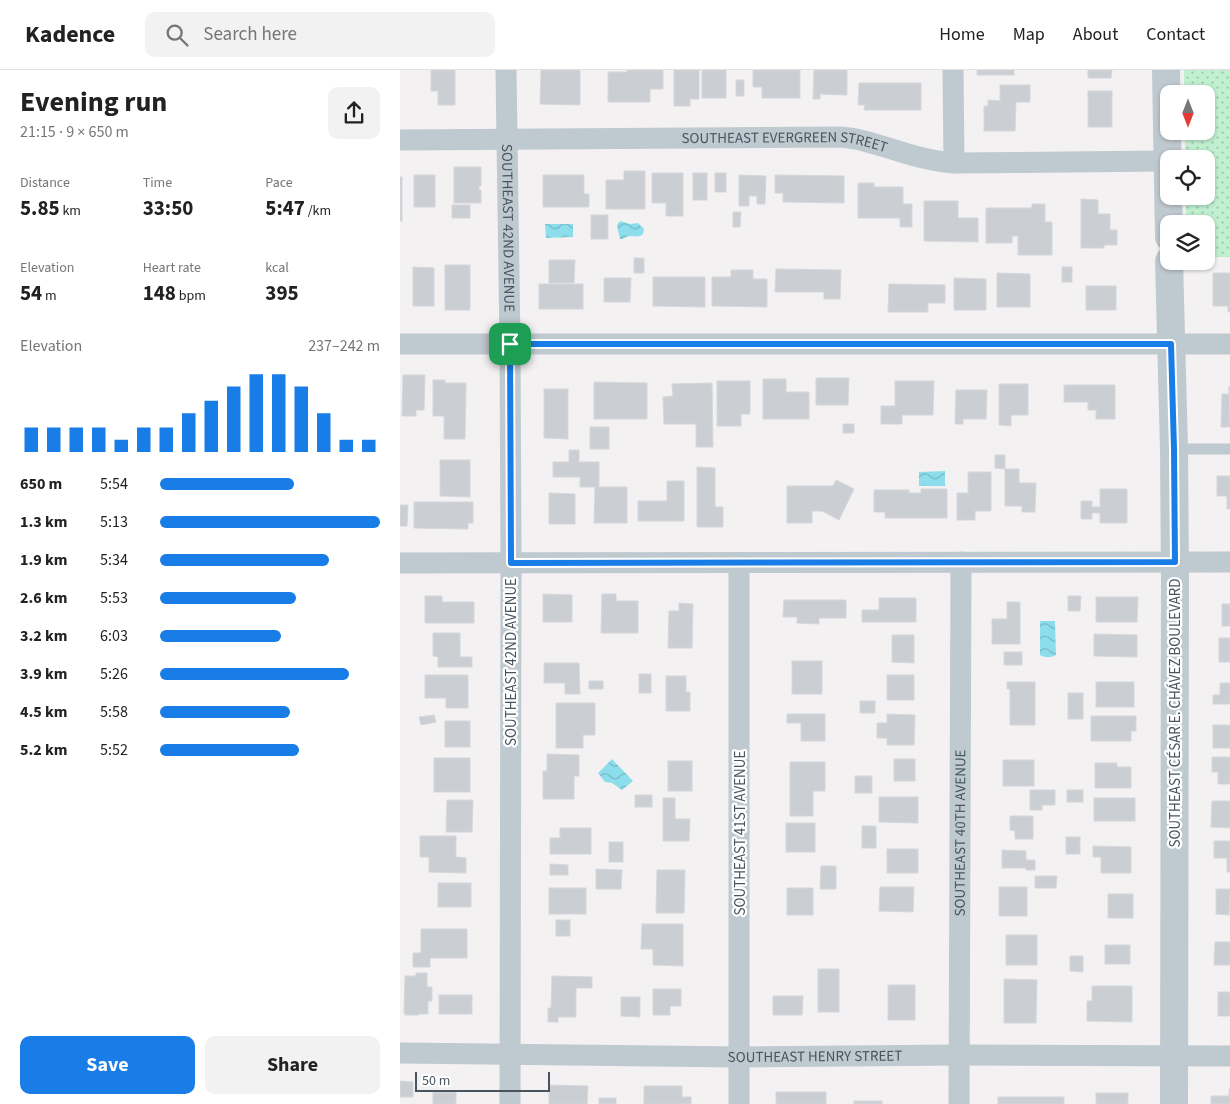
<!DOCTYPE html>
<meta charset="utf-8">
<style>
:root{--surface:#fff;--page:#f2f2f2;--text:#222;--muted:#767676;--line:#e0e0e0;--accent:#187de6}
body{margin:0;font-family:"Source Sans 3",sans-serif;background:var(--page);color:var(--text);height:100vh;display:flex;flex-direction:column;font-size:19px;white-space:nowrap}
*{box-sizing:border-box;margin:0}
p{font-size:16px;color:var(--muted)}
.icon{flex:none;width:28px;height:28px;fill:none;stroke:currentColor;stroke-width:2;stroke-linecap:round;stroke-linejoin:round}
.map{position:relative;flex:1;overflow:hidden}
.drawer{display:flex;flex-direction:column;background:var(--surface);width:400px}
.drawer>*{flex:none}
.needle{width:32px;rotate:180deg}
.tools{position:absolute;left:760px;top:15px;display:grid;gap:10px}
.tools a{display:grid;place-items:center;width:55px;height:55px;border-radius:10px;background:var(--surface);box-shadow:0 1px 4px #0004;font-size:25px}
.scale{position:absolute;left:15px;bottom:12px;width:135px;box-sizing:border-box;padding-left:5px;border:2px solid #48555f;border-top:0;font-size:14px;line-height:18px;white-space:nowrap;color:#48555f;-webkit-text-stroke:4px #fff;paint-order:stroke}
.pin{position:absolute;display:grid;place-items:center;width:42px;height:42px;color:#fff;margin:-21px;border-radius:10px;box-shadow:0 2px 8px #0006}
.round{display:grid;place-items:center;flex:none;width:52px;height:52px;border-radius:10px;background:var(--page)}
.headline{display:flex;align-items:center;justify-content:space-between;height:85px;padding:0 20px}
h1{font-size:28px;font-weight:700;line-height:38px}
.stats{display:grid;grid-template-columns:repeat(3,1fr);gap:8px;height:85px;padding:5px 20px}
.stats div{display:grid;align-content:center}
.stats b{font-size:21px;font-weight:700}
.stats small{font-size:14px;font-weight:400}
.stats p{font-size:14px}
.chart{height:140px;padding:10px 20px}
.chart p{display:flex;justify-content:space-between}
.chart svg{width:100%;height:90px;margin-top:5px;stroke:var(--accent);stroke-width:6}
.button{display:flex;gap:10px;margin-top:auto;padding:10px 20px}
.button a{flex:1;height:58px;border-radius:10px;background:var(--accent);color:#fff;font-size:20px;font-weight:700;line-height:58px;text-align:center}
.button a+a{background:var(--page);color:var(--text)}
ul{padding:0 20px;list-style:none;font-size:16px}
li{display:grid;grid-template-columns:80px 60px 1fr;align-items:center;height:38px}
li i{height:12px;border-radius:6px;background:var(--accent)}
header{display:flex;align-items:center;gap:30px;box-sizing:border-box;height:70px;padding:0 25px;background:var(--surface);border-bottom:1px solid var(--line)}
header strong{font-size:24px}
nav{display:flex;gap:28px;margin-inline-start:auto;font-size:18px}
.search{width:350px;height:45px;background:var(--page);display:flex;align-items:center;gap:12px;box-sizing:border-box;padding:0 18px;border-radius:10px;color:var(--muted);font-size:19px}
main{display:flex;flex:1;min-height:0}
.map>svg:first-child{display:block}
.park{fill:url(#park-dots)}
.water{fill:url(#water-waves)}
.building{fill:#cbced3;stroke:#d5d7dc}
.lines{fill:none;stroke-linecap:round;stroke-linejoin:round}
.service{stroke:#bfc9d0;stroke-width:11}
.minor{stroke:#bfc9d0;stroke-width:21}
.tertiary{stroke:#bfc9d0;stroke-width:28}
.route-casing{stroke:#fff;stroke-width:10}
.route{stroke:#187de6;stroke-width:6}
.labels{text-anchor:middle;stroke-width:4.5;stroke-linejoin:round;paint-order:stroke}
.street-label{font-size:15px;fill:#48555f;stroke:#fff}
</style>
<header>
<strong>Kadence</strong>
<div class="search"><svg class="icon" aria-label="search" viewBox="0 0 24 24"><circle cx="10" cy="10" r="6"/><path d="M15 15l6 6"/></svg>Search here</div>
<nav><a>Home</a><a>Map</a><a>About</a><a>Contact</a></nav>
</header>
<main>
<section class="drawer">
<div class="headline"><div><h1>Evening run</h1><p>21:15 · 9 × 650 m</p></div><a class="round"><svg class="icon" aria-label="share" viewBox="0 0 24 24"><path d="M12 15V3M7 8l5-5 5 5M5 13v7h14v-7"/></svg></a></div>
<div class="stats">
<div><p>Distance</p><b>5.85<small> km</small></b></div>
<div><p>Time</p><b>33:50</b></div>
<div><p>Pace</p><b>5:47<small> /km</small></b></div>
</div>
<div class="stats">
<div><p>Elevation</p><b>54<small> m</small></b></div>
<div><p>Heart rate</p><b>148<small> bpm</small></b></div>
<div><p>kcal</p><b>395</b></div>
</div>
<div class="chart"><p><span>Elevation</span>237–242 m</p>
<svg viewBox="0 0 160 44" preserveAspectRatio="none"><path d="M5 44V32M15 44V32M25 44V32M35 44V32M45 44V38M55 44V32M65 44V32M75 44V25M85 44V19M95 44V12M105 44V6M115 44V6M125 44V12M135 44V25M145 44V38M155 44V38"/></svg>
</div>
<ul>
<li><b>650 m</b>5:54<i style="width:61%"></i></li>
<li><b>1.3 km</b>5:13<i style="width:100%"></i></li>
<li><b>1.9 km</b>5:34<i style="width:77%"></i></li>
<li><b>2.6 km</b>5:53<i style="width:62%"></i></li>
<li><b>3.2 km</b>6:03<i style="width:55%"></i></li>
<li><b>3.9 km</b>5:26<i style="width:86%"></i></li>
<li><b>4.5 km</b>5:58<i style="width:59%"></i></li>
<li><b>5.2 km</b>5:52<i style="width:63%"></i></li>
</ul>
<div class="button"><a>Save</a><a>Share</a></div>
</section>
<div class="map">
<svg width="830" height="1034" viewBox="0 0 830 1034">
<defs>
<pattern id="park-dots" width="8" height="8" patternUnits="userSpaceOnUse" patternTransform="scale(1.25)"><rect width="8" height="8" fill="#c0f0d0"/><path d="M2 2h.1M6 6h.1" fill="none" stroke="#9ec5ac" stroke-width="1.8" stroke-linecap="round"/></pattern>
<pattern id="water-waves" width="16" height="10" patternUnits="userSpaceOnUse" patternTransform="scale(1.25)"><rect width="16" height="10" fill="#8ddeed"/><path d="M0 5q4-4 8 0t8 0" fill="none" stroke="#75b7c3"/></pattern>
</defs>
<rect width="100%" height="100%" fill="#f3f1f1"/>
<!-- park -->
<path class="park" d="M784,0H830V187H806V154H786V126H806V89H785V61H806V24H784Z"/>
<!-- water -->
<g class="water">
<path d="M220,151L230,154L238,153L244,159L243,164C237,170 232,162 223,169H220L217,155Z"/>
<path d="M145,154H173V167L146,168Z"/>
<path d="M545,401V416H519V402Z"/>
<path d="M640,551H655L656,585C650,588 646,588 640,585Z"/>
<path d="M212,689L233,711L222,720L212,713L205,712L198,703Z"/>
</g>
<!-- building -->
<g class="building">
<path d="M31,0H55V35H38V21H31Z"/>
<path d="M141,0H180V35L140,34Z"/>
<path d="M227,0H263V19H250V32H208V2H227Z"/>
<path d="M274,0H299V29H290V36H274Z"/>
<rect x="302" y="0" width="24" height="28"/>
<path d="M353,0H400V28H362V17H353Z"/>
<path d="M414,0H447V25L420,24V29H413Z"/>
<rect x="577" y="0" width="37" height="5"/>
<path d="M688,0H712L711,8H688Z"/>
<rect x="336" y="10" width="8" height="16"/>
<path d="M459,13H521V40H464L465,35H458Z"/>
<path d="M600,15H630V32H616L615,61H584V36H588V30L600,31Z"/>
<rect x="688" y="21" width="24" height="36"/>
<path d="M54,97H81V116H79V120H81V133H54Z"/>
<path d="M224,101H245V139H206V110H224Z"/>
<path d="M252,103H283V146H266V133H252Z"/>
<rect x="293" y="103" width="14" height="27"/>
<rect x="315" y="103" width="11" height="19"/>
<rect x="14" y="105" width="21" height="32"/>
<path d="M143,105H184V124H189V137H143Z"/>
<path d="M339,105L366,106L365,134H357V126H349V136H339Z"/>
<path d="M375,105L444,106V133L383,132V123H375Z"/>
<rect x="0" y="107" width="2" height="44"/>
<path d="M458,113H474V117H503V134H512V157H500V148H458Z"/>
<path d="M681,129L698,130V144H710V160H717V175H704V178H681Z"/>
<path d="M524,131H558V148H578V172L524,171Z"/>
<path d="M632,134H645V152H652V185H618V166H612V173H586V138H632Z"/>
<rect x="52" y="135" width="18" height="13"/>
<path d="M333,142H341L340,157H333Z"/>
<rect x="191" y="145" width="17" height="24"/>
<rect x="234" y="188" width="10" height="15"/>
<path d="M149,190H175L174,213H149Z"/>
<rect x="45" y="195" width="25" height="45"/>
<path d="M13,197L34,198V236H13Z"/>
<rect x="662" y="197" width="10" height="15"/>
<path d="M376,199L441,200L440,229H424V222H375Z"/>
<path d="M331,200H353V209H367V237L312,236V207H331Z"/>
<path d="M597,203L630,204V237H597Z"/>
<path d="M813,203H830V242H828V236H813Z"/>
<path d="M253,207H305V237L253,236Z"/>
<path d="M204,208H231L230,232H204Z"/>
<path d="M554,208L586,209V240H554Z"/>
<rect x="139" y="214" width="44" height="25"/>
<path d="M489,214L545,215V233H528V242H488Z"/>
<rect x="686" y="216" width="30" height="24"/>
<path d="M3,305H25L24,340H16V346H2Z"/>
<path d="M416,308H449L448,335H416Z"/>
<path d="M363,309H386V322H409V349H363Z"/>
<path d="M33,310H45V313H66L65,369H44V346H33Z"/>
<path d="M317,311H350V344H341V356H317Z"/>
<path d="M495,311H534L533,345H502V354H481V336H495Z"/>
<path d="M194,312L247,313V349H194Z"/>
<path d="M312,313L313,377H296V354H264L263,327L273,326L272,314Z"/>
<path d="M599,314H628V345H611V356L599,355Z"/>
<path d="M664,315H715V349H696V340H688V332H664Z"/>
<path d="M829,316L830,357H821L822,324H829Z"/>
<path d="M144,319H168V369L144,368Z"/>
<path d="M556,320H587L586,349H563V354H555Z"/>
<rect x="443" y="354" width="11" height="9"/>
<rect x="190" y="357" width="19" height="22"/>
<path d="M169,380H179V392H199V417H227V453H194L195,417H180V407H153V392H169Z"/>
<path d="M595,385H605V399L595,398Z"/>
<path d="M40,390H70V427L40,426Z"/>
<path d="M297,397L315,398V437H323V457H297Z"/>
<path d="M605,399H619V413H636L635,442H622V436H605Z"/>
<path d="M568,402H591V441H575V450H557V423H568Z"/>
<path d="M817,406H830V439H827V426H817Z"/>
<path d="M436,410L454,419L439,450L422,441H412V453H387V416H433Z"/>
<path d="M267,411H284V451H238V431H267Z"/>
<path d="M521,419H547V448H485V442H474V420H509V423H521Z"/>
<path d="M700,419H727V453H700V443H692V449H681V431H692V437H700Z"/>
<path d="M149,423L175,424V454H149Z"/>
<path d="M14,432H73V453H68V459L14,458Z"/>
<path d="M0,435H8L7,456H0Z"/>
<path d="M143,524L172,525V552H143Z"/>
<path d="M202,524H216V531H238V563H201Z"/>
<path d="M25,526H42V532H74V553H25Z"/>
<path d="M668,526H681L680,541H668Z"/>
<path d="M696,527H738L737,552H696Z"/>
<path d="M479,528H516V552H462V540H479Z"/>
<path d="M384,530H446V548H419V554L397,553V547H383Z"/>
<path d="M607,532H620V574H592V549H607Z"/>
<path d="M279,533L293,534L292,578H268L269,541H279Z"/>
<rect x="822" y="534" width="8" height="22"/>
<path d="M33,563H60V587H72V597H38V587L33,586Z"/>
<path d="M694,564L737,565V587L694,586Z"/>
<path d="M492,565H514V593L492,592Z"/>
<rect x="819" y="568" width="11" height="24"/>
<rect x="604" y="582" width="18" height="13"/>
<rect x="392" y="591" width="30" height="33"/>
<path d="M144,593H179L180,624H165V613H144Z"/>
<rect x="239" y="604" width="12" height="19"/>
<path d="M25,605H68V638H46V628H25Z"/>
<rect x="487" y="605" width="27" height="25"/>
<path d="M266,606H286V622H290V641H266Z"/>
<rect x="189" y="611" width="14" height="8"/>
<path d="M607,612H635V655H610V619H607Z"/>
<rect x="696" y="612" width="38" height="25"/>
<path d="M820,613H830V634H813V625H820Z"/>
<rect x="668" y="623" width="15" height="26"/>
<rect x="460" y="631" width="15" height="12"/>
<path d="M156,633H195V665H183V678H156Z"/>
<path d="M387,644H425V671H401V653H387Z"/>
<path d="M487,644L515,645L514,675H487V668H477V653H487Z"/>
<path d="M34,645L36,652L21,655L19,647Z"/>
<path d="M691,646H736V661H731V671H691Z"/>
<rect x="45" y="651" width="25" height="26"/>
<rect x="813" y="655" width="17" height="23"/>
<path d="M147,684L179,685V706H174V729H143V701H147Z"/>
<path d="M812,687H830V714H818V702H812Z"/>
<rect x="34" y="688" width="36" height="34"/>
<rect x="494" y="689" width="21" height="22"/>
<rect x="603" y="690" width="31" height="26"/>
<rect x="268" y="691" width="24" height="30"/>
<path d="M390,692H425V721H413V746H390Z"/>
<path d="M695,693H717V697H731V718H695Z"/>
<rect x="455" y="706" width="17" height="17"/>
<path d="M630,720H655V735H642V740H630Z"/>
<rect x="667" y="720" width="16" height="12"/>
<rect x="235" y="725" width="17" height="12"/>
<path d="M479,727H518V753L479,752Z"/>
<path d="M263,728H275V749H290L289,771H263Z"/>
<rect x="694" y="728" width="41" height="23"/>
<path d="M47,730H73L72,762H46Z"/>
<path d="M812,731H830V758L811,757Z"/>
<path d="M610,746H633V769H615V761L610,760Z"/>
<rect x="386" y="753" width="29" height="29"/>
<rect x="462" y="756" width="14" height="22"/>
<path d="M160,758H191V784H150V768H160Z"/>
<path d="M20,766H56V787L66,788V803L29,802V787H20Z"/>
<rect x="666" y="767" width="14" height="17"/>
<path d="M814,771H830V802H827V788H814Z"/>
<rect x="209" y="772" width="14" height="20"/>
<path d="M693,776L731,777V803H701V787H693Z"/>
<rect x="487" y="779" width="31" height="24"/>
<path d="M602,780L626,781V790H635V800H626V798H602Z"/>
<path d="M150,794L168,795V805H150Z"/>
<path d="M421,796H436V819H420Z"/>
<path d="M196,799L222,800L221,819H196Z"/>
<path d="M257,800H285L284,843H256Z"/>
<path d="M635,806H657L656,818H635Z"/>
<rect x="38" y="813" width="33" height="24"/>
<path d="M480,817H514L513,842L479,841Z"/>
<rect x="599" y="817" width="28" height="29"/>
<rect x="149" y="818" width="37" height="26"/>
<rect x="387" y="818" width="26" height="27"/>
<path d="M816,819H830L829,845L816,844Z"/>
<rect x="708" y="824" width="25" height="24"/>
<rect x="156" y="850" width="14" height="16"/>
<path d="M242,854H283V896L253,895V879H241Z"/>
<path d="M21,859H67V888H30V897H13V883H21Z"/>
<rect x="606" y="865" width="31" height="30"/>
<path d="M815,872H830V895H814Z"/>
<rect x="705" y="875" width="25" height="19"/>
<path d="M670,886H683V902L670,901Z"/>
<rect x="418" y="899" width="21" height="43"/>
<path d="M16,903H27V917H32V931H28V944H19V945H5V943H4L5,906H16Z"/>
<path d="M152,906L192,907V918H176V947H158V952H148V938H151Z"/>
<path d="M604,909L637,910L636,953H604Z"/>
<rect x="488" y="915" width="27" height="35"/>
<path d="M692,916H732V952L687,951V931H692Z"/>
<path d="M253,919H281V936H270V945H253Z"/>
<rect x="818" y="922" width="12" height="24"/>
<rect x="39" y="925" width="33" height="19"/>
<path d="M373,926H403L402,945H373Z"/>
<path d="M221,927H240V947L221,946Z"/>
<path d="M0,1011L13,1012V1027H0Z"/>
<path d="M149,1015L188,1016L187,1034H149Z"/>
<path d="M244,1016H282V1027H291V1034H244Z"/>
<path d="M829,1019H830V1034H811V1026H829Z"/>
<rect x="33" y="1022" width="23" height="12"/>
<rect x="376" y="1022" width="50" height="12"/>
<rect x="696" y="1023" width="32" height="11"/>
<rect x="598" y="1027" width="66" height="7"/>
<rect x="199" y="1028" width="17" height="6"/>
<rect x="454" y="1031" width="28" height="3"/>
</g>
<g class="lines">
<!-- service -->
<path class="service" d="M774,379H830"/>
<!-- minor -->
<g class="minor">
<path id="s1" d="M106,0L110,274L111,493L110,1034"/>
<path d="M553,0L554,93"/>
<path id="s2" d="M0,70L441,67C468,69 493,81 519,87C531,90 542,92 554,93L767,91"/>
<path d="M0,274H830"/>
<path d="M0,493L830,492"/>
<path d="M339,493V1034"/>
<path id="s3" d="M0,983L340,987L559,985L830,986"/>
<path id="s4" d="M559,1034L561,492"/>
</g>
<!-- tertiary -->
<g class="tertiary">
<path d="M766,0L769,167"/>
<path d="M769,191L774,379L775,510L774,1034"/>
</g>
</g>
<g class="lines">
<!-- route casing -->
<g class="route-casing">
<path id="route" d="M110,274H771L774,379L775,492L111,493Z"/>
</g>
<!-- route -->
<use href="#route" class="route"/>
</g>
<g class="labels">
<!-- street labels -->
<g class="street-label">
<text dy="5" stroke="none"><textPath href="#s2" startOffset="385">SOUTHEAST EVERGREEN STREET</textPath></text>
<text dy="5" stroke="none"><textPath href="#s1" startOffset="158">SOUTHEAST 42ND AVENUE</textPath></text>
<text transform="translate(111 592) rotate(-90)" y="5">SOUTHEAST 42ND AVENUE</text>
<text transform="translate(775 643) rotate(-90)" y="5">SOUTHEAST CÉSAR E. CHÁVEZ BOULEVARD</text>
<text transform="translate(340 763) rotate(-90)" y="5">SOUTHEAST 41ST AVENUE</text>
<text dy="5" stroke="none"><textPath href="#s4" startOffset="271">SOUTHEAST 40TH AVENUE</textPath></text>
<text dy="5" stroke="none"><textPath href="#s3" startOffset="415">SOUTHEAST HENRY STREET</textPath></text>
</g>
</g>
</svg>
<div class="tools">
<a><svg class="needle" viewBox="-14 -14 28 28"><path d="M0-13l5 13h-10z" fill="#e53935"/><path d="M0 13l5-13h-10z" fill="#767676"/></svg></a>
<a><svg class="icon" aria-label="locate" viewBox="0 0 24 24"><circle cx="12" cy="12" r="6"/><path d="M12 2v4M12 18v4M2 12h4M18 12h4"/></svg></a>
<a><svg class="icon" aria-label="layers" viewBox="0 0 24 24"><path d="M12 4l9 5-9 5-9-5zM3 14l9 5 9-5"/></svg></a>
</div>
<div class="scale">50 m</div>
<div class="pin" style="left:110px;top:274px;background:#1e9e55"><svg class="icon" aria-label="arrive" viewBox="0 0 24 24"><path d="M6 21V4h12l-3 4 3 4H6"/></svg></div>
</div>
</main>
